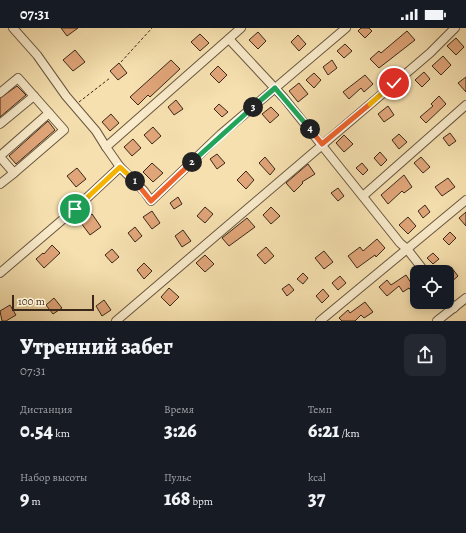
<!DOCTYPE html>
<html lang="ru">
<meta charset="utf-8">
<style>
:root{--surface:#171b24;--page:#242831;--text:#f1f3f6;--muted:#9ea1a6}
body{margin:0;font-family:Alegreya,serif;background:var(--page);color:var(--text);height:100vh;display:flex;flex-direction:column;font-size:15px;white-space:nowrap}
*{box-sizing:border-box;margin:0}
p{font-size:13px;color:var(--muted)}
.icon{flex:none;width:22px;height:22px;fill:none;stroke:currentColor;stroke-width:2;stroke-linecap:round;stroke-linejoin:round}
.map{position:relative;height:293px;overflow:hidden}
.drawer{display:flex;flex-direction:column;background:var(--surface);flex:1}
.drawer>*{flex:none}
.fabs{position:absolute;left:410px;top:237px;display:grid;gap:8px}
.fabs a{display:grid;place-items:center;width:44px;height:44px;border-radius:8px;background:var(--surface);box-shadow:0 2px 10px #0003;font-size:20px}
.scale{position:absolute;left:12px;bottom:10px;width:82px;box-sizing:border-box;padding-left:4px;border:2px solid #3a291b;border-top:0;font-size:11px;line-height:14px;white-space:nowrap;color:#3a291b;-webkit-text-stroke:3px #f9ebcb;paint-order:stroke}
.pin{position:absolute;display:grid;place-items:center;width:34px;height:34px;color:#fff;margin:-17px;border:2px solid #fff;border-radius:50%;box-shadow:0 1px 4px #0007}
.km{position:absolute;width:20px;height:20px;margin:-10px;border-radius:50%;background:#222;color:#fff;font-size:11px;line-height:20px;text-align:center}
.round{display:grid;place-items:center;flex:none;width:42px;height:42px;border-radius:8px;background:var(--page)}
.head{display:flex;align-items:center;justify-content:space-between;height:68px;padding:0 20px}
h1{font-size:22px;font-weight:800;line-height:30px}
.metrics{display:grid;grid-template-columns:repeat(3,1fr);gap:6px;height:68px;padding:4px 20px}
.metrics div{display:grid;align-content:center}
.metrics b{font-size:20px;font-weight:800}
.metrics small{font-size:11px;font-weight:400}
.metrics p{font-size:11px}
.status{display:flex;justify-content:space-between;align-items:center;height:28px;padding:0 20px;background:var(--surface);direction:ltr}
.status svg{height:11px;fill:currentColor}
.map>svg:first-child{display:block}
.building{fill:#e0a579;stroke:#3a291b}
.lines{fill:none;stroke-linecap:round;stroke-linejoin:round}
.minor-casing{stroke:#695740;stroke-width:10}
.path{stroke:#3a291b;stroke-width:1;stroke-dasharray:3 2;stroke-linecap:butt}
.minor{stroke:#f9ebcb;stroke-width:8}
.split-1-casing{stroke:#fff;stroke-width:8}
.split-2-casing{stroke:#fff;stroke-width:8}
.split-3-casing{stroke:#fff;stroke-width:8}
.split-4-casing{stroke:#fff;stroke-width:8}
.split-5-casing{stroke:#fff;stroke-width:8}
.split-6-casing{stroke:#fff;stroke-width:8}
.split-1{stroke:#f5b400;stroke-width:5}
.split-2{stroke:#f0652b;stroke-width:5}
.split-3{stroke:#22a559;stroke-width:5}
.split-4{stroke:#22a559;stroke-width:5}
.split-5{stroke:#f0652b;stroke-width:5}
.split-6{stroke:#f5b400;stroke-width:5}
</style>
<div class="status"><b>07:31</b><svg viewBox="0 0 49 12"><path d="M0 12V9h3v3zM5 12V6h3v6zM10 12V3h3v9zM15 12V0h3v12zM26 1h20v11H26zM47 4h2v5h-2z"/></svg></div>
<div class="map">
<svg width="466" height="293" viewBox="0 0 466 293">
<rect width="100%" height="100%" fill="#f6e0af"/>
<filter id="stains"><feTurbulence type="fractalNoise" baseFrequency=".005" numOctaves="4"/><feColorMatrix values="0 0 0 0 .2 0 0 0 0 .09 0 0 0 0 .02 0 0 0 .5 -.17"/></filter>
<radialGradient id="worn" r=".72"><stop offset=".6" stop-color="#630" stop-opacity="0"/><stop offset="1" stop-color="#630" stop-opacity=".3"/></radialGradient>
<!-- building -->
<g class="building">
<path d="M61,0H78L67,8Z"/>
<path d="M361,0H369L372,3L365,10L358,3Z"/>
<path d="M407,3L415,12L379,40L370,31L379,23L381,25Z"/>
<path d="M258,4L266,13L258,21L249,12Z"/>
<path d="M200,6L209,15L200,23L191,14Z"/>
<path d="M298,7L306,16L299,23L291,14Z"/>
<path d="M456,10L464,19L456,27L447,18Z"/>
<path d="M345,16L352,23L344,30L337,23Z"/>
<path d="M75,22L85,34L73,43L63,32Z"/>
<path d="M443,28L451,37L441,47L432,38Z"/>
<path d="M171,32L180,41L150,69L148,67L138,77L130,69Z"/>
<path d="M332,32L337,40L328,47L323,39Z"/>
<path d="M119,35L127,45L118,52L110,43Z"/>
<path d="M218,38L227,47L219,55L210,46Z"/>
<path d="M424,44L430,51L422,59L415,52Z"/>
<path d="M314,45L321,52L314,60L306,52Z"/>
<path d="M365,47L373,56L364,64L361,60L349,71L343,64Z"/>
<path d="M466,49V64L458,55Z"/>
<path d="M299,55L308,66L298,74L289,63Z"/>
<path d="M17,58L26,67L0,89V70Z"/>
<path d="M439,68L446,76L426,95L420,89L433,78L431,76Z"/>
<path d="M176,72L183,81L174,87L168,79Z"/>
<path d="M219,76L228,84L222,89L214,81Z"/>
<path d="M388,78L394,87L384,94L378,86Z"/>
<path d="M271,79L279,87L270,95L262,86Z"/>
<path d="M111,86L119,95L110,103L102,94Z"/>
<path d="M48,93L55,102L16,136L9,128Z"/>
<path d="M153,99L161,108L152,116L144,107Z"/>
<path d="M450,105L456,113L449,118L443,110Z"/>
<path d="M399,106L407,114L399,121L392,112Z"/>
<path d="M344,107L353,116L344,124L336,115Z"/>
<path d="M133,111L141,120L132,128L124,119Z"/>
<path d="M380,124L387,132L381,138L374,130Z"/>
<path d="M217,126L225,135L217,141L210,131Z"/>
<path d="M265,129L275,141L270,147L259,135Z"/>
<path d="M421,129L430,139L423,145L414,135Z"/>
<path d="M152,135L163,145L153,154L143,144Z"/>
<path d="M362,135L368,142L363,147L356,140Z"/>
<path d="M308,136L315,146L302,154L303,155L294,164L286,155Z"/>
<path d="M77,140L86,151L76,159L67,148Z"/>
<path d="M246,143L254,152L246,161L237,152Z"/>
<path d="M404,147L412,159L404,165L402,163L388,176L381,167Z"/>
<path d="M448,150L455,159L442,168L435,159Z"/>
<path d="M338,160L344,168L338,173L331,165Z"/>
<path d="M178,169L182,176L174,181L170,175Z"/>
<path d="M425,177L430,184L423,190L418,183Z"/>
<path d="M205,179L213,186L205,195L197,188Z"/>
<path d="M271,179L280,188L271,196L263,187Z"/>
<path d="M152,183L160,195L152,201L143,189Z"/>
<path d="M466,184V198L459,190Z"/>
<path d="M92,186L101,199L90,207L81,195Z"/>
<path d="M408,189L416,198L408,206L399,197Z"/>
<path d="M247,190L255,199L229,218L222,210Z"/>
<path d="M135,199L142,208L135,214L128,205Z"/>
<path d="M183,202L191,213L182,219L175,208Z"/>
<path d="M450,204L456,210L449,217L443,211Z"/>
<path d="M377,211L385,220L376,229L375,227L357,240L348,228L360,219L363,223Z"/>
<path d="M52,217L60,225L44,240L36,231L43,225L44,226Z"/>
<path d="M266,219L274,228L265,236L257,227Z"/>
<path d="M112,221L119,229L112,235L105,227Z"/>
<path d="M324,223L333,234L324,241L315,230Z"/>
<path d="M433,225L439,231L433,236L427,230Z"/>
<path d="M205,227L214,236L205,244L196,235Z"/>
<path d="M144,235L152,243L144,251L137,242Z"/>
<path d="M451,239L458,248L449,256L447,253V242Z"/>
<path d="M303,245L308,250L303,256L297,251Z"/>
<path d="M406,247L417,264V271L409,260L403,264L399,258L387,268L379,259L387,252L391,257Z"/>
<path d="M340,248L346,255L338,262L332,255Z"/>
<path d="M289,256L294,262L287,268L282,261Z"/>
<path d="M169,260L179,269L170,278L161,269Z"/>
<path d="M323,261L329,268L322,275L316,268Z"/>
<path d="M54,270L62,280L53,286L46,277Z"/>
<path d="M104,272L111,282L102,288L96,278Z"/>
<path d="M365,274L373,284L364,290L361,287L355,293H342L339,290L348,282L350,285Z"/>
<path d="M10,277L16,287L6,293H2L0,283Z"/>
</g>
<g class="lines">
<!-- minor casing -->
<g class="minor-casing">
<g id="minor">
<path d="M13,0L37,27L66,68L96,103L106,119"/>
<path d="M241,0L106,119L120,139L144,163L151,173L221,106L346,0"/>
<path d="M229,11L284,70L400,215L407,221L466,172"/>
<path d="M0,65L18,50L64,102L14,145"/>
<path d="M0,96L34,68"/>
<path d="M0,128L49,85"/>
<path d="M0,129L14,145L0,156"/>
<path d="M363,168L466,77"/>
<path d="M0,245L75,181L120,139"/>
<path d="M447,271L454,280"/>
<path d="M116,293L430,25L455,0"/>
<path d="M320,293L407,221L425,244"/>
<path d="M437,293L466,270"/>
</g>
</g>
<!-- path -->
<g class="path">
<path d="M121,34L152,0"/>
<path d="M79,74L110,50"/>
</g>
<!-- minor -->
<use href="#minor" class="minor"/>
</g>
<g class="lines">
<!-- split-1 casing -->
<g class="split-1-casing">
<path id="split-1" d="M75,181L120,139L135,153"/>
</g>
<!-- split-2 casing -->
<g class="split-2-casing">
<path id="split-2" d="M135,153L151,173L192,134"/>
</g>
<!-- split-3 casing -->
<g class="split-3-casing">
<path id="split-3" d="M192,134L253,79"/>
</g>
<!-- split-4 casing -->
<g class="split-4-casing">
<path id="split-4" d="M253,79L275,60L310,101"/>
</g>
<!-- split-5 casing -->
<g class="split-5-casing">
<path id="split-5" d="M310,101L322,116L370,76"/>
</g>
<!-- split-6 casing -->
<g class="split-6-casing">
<path id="split-6" d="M370,76L394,55"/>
</g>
<!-- split-1 -->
<use href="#split-1" class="split-1"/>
<!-- split-2 -->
<use href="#split-2" class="split-2"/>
<!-- split-3 -->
<use href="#split-3" class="split-3"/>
<!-- split-4 -->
<use href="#split-4" class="split-4"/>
<!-- split-5 -->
<use href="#split-5" class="split-5"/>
<!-- split-6 -->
<use href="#split-6" class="split-6"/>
</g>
<rect width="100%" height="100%" filter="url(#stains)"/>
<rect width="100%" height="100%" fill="url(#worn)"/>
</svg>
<div class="fabs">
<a><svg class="icon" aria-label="locate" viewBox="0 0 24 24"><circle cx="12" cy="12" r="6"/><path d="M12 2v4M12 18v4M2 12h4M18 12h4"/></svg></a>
</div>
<div class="scale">100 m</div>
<div class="pin" style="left:75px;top:181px;background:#1e9e55"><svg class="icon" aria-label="arrive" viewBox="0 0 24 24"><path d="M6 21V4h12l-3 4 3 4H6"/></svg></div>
<div class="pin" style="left:394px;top:55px;background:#d93025"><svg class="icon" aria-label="check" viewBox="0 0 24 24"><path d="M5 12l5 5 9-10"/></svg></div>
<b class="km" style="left:135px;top:153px">1</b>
<b class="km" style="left:192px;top:134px">2</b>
<b class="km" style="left:253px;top:79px">3</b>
<b class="km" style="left:310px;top:101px">4</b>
</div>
<section class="drawer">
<div class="head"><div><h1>Утренний забег</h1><p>07:31</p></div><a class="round"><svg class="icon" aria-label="share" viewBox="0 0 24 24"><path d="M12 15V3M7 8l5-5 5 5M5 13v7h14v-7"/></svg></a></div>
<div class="metrics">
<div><p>Дистанция</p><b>0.54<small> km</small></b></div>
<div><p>Время</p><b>3:26</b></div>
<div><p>Темп</p><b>6:21<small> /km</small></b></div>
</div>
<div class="metrics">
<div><p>Набор высоты</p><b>9<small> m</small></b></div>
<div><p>Пульс</p><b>168<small> bpm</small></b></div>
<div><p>kcal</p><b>37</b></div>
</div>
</section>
